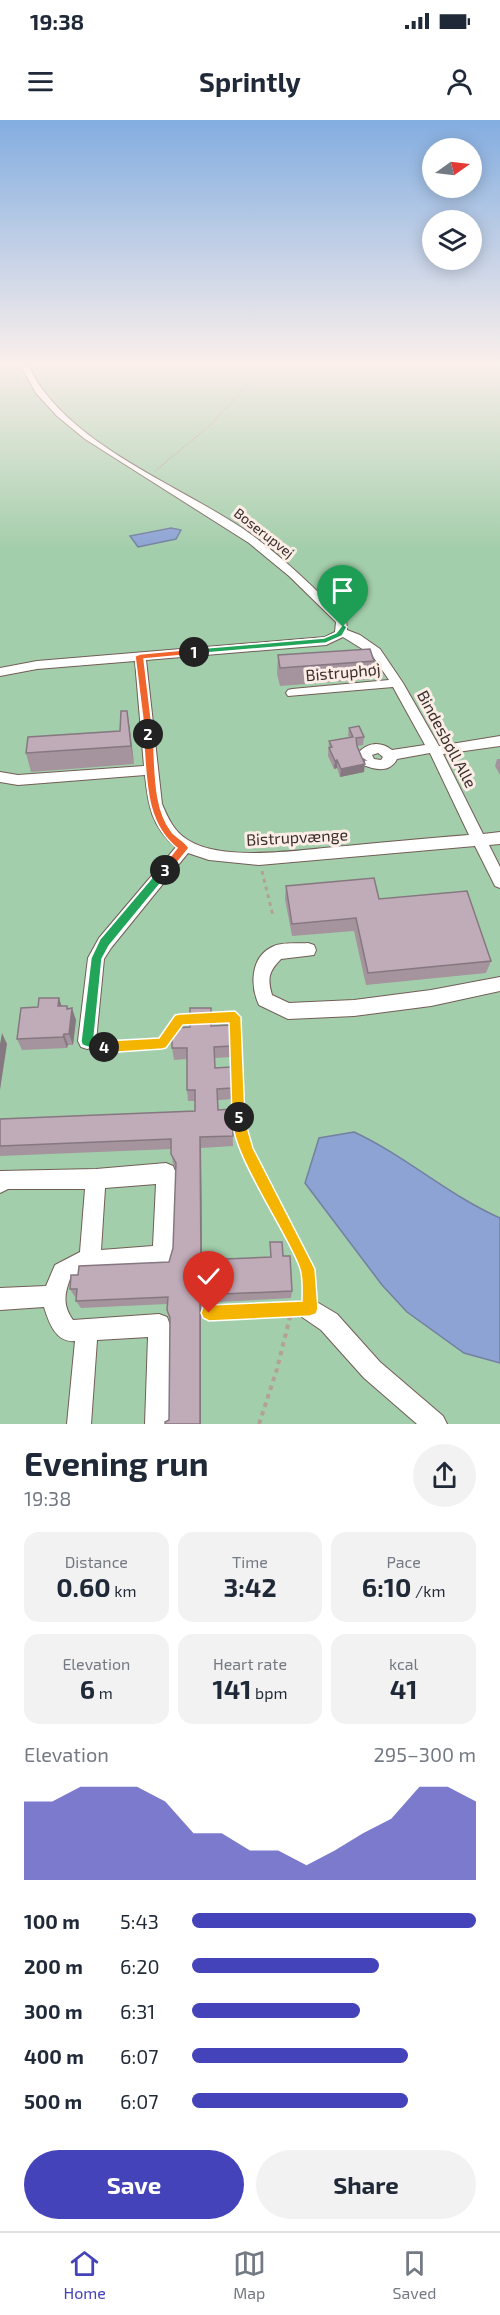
<!DOCTYPE html>
<meta charset="utf-8">
<style>
:root{--surface:#fff;--page:#f2f2f3;--text:#1f2937;--muted:#747a83;--line:#e0e1e3;--accent:#4543b9}
body{margin:0;font-family:"Exo 2",sans-serif;background:var(--page);color:var(--text);height:100vh;display:flex;flex-direction:column;font-size:22px;white-space:nowrap}
*{box-sizing:border-box;margin:0}
p{font-size:20px;color:var(--muted)}
.icon{flex:none;width:33px;height:33px;fill:none;stroke:currentColor;stroke-width:2;stroke-linecap:round;stroke-linejoin:round}
.map{position:relative;height:1304px;overflow:hidden}
.details{display:flex;flex-direction:column;background:var(--surface);flex:1}
.details>*{flex:none}
.needle{width:39px;rotate:76deg}
.tools{position:absolute;left:422px;top:18px;display:grid;gap:12px}
.tools a{display:grid;place-items:center;width:60px;height:60px;border-radius:50%;background:var(--surface);box-shadow:0 3px 15px #0003;font-size:30px}
.pin{position:absolute;display:grid;place-items:center;width:51px;height:51px;color:#fff;margin:-62px -26px;border-radius:50% 50% 50% 0;rotate:-45deg;box-shadow:0 0 6px #0007}
.pin .icon{rotate:45deg}
.km{position:absolute;width:30px;height:30px;margin:-15px;border-radius:50%;background:#222;color:#fff;font-size:16px;line-height:30px;text-align:center}
.round{display:grid;place-items:center;flex:none;width:63px;height:63px;border-radius:32px;background:var(--page)}
.head{display:flex;align-items:center;justify-content:space-between;height:102px;padding:0 24px}
h1{font-size:33px;font-weight:700;line-height:45px}
.metrics{display:grid;grid-template-columns:repeat(3,1fr);gap:9px;height:102px;padding:6px 24px}
.metrics div{display:grid;align-content:center;border-radius:15px;background:var(--page);text-align:center}
.metrics b{font-size:26px;font-weight:700}
.metrics small{font-size:16px;font-weight:400}
.metrics p{font-size:16px}
.chart{height:168px;padding:12px 24px}
.chart p{display:flex;justify-content:space-between}
.chart svg{width:100%;height:108px;margin-top:6px;fill:var(--accent);opacity:.7}
.button{display:flex;gap:12px;margin-top:auto;padding:12px 24px}
.button a{flex:1;height:69px;border-radius:36px;background:var(--accent);color:#fff;font-size:24px;font-weight:700;line-height:69px;text-align:center}
.button a+a{background:var(--page);color:var(--text)}
ul{padding:0 24px;list-style:none;font-size:20px}
li{display:grid;grid-template-columns:96px 72px 1fr;align-items:center;height:45px}
li i{height:15px;border-radius:8px;background:var(--accent)}
.status{display:flex;justify-content:space-between;align-items:center;height:42px;padding:0 30px;background:var(--surface);direction:ltr}
.status svg{height:16px;fill:currentColor}
header{display:flex;justify-content:space-between;align-items:center;height:78px;padding:0 24px;background:var(--surface);font-size:27px;font-weight:700}
.menu{display:flex;justify-content:space-around;align-items:center;height:84px;border-top:2px solid var(--line);background:var(--surface);font-size:16px;color:var(--muted)}
.menu a{display:grid;justify-items:center;gap:3px}
.menu .active{color:var(--accent)}
.map>svg:first-child{display:block}
.green{fill:#a3ceab}
.water{fill:#8ca3d3;stroke:#7380a1;stroke-width:1.5}
.lines{fill:none;stroke-linecap:round;stroke-linejoin:round}
.minor-casing{stroke:#725d56;stroke-width:2}
.path-far2{stroke:#b3a098;stroke-width:1.5;stroke-dasharray:1.5 1.5;stroke-linecap:butt}
.path-far1{stroke:#b3a098;stroke-width:3;stroke-dasharray:4 4;stroke-linecap:butt}
.path{stroke:#b3a098;stroke-width:4;stroke-dasharray:4.5 4.5;stroke-linecap:butt}
.minor{fill:#fff;fill-rule:evenodd}
.wall{fill:#a5939e}
.shaded-wall{fill:#867881}
.building{fill:#c0abb8;stroke:#867881;stroke-width:1.5}
.split-1{fill:#22a559;stroke:#fff;stroke-width:1.5}
.split-2{fill:#f0652b;stroke:#fff;stroke-width:1.5}
.split-3{fill:#f0652b;stroke:#fff;stroke-width:1.5}
.split-4{fill:#22a559;stroke:#fff;stroke-width:1.5}
.split-5{fill:#f5b400;stroke:#fff;stroke-width:1.5}
.split-6{fill:#f5b400;stroke:#fff;stroke-width:1.5}
.labels{text-anchor:middle;stroke-width:6;stroke-linejoin:round;paint-order:stroke}
.far-street-label{font-size:14px;fill:#382e2b;stroke:#fcede7}
.street-label{font-size:16px;fill:#382e2b;stroke:#fcede7}
</style>
<div class="status"><b>19:38</b><svg viewBox="0 0 49 12"><path d="M0 12V9h3v3zM5 12V6h3v6zM10 12V3h3v9zM15 12V0h3v12zM26 1h20v11H26zM47 4h2v5h-2z"/></svg></div>
<header><svg class="icon" aria-label="menu" viewBox="0 0 24 24"><path d="M4 6h16M4 12h16M4 18h16"/></svg>Sprintly<svg class="icon" aria-label="person" viewBox="0 0 24 24"><circle cx="12" cy="8" r="4"/><path d="M4 21q1-7 8-7t8 7"/></svg></header>
<div class="map">
<svg width="500" height="1304" viewBox="0 0 500 1304">
<rect width="100%" height="100%" fill="#f6ded4"/>
<!-- green -->
<rect class="green" x="0" y="246" width="500" height="1058"/>
<!-- water -->
<g class="water">
<path d="M171,408L181,410L176,419L138,427L130,416Z"/>
<path d="M354,1012C406,1036 448,1075 500,1098V1243L464,1233L407,1192L382,1165L305,1063L319,1018Z"/>
</g>
<g class="lines">
<!-- minor casing -->
<g class="minor-casing">
<g id="minor">
<path d="M21,246H29C33,254 37,263 43,270C88,331 180,367 242,408C280,434 313,467 346,499L347,510L360,515L380,529L403,563L439,626L500,616V626L443,634L483,714L500,712V724L489,725L500,747V768L495,766L475,726L259,745L209,740L188,733L111,828L104,839L96,921L93,927L87,929L81,927L78,921L88,838L99,818L176,727C152,707 148,686 145,655L18,665L0,662V652L18,655L144,646L135,541L37,549L0,556V548L37,541L325,517L335,512L336,502L289,456L249,423L85,319L57,296L36,273ZM343,517L372,535L389,560L292,569L288,570L286,573L288,576L393,567L425,625L392,630C381,621 368,622 358,633L363,645C376,650 390,653 397,639L430,633L469,715C428,718 387,722 346,726C305,729 224,743 188,720C174,712 168,698 162,684L146,540L326,525ZM378,633L383,637L381,640L374,639L372,635Z"/>
<path d="M308,823L314,825L316,830L314,835L281,839C269,851 267,858 272,875L289,883L354,880L431,870L500,857V871L431,886L354,896L288,899L259,885C250,866 250,836 274,826C283,822 298,824 308,823Z"/>
<path d="M166,1043L173,1046L176,1053L173,1136L170,1143L163,1146L82,1152L70,1159C64,1175 63,1186 73,1200L159,1194L167,1197L170,1205L169,1304H145L148,1217L97,1220L91,1304H67L75,1221C56,1223 49,1203 44,1187L0,1190V1168L46,1166L55,1145L80,1132L85,1069H8L0,1073V1051L96,1049ZM156,1064L153,1126L101,1130L105,1068Z"/>
<path d="M310,1178L337,1194L380,1242L443,1296L447,1304H417L364,1258L321,1210L302,1197L299,1189L302,1181Z"/>
</g>
</g>
<!-- path-far2 -->
<path class="path-far2" d="M155,351L208,307L266,246"/>
<!-- path-far1 -->
<g class="path-far1">
<path d="M262,751L273,796"/>
<path d="M208,898L235,897L238,990"/>
<path d="M101,926L106,928L162,923L180,899H191"/>
</g>
<!-- path -->
<g class="path">
<path d="M238,988L239,1006L247,1031L308,1149L309,1172"/>
<path d="M209,1193L294,1189"/>
<path d="M259,1304L277,1249L292,1189"/>
</g>
<!-- minor -->
<use href="#minor" class="minor"/>
</g>
<!-- wall -->
<g class="wall">
<path d="M278,535L374,541L371,559L280,566L277,554Z"/>
<path d="M127,591L134,644L31,652L26,633L120,611Z"/>
<path d="M349,608L364,617L363,625L357,626L362,638L365,640L364,652L340,657L337,648L334,649L328,636L329,621L349,617L348,615Z"/>
<path d="M497,639H500V655L495,646Z"/>
<path d="M286,766L379,779L491,841L486,853L366,865L354,811L292,816L285,779Z"/>
<path d="M62,886H67L76,900L73,925H68L67,928L22,930L17,919Z"/>
<path d="M230,905L231,937L215,938V948L231,947L233,979L218,980V990L232,989L233,1026L201,1028L202,1140L270,1137V1122L283,1136L292,1171L291,1178L201,1183V1304H165L169,1300L170,1199L167,1184L81,1188L76,1181V1177H75L70,1169L78,1155L169,1142L173,1128L176,1050L173,1044L171,1029L0,1036V999L195,991V981H188L187,970V939L174,940L172,928L212,906Z"/>
</g>
<!-- shaded-wall -->
<g class="shaded-wall">
<path d="M127,591L130,610L134,644L131,626Z"/>
<path d="M337,640V648L334,649L335,641Z"/>
<path d="M365,640L364,652L340,657L341,649Z"/>
<path d="M59,878L63,890L58,886Z"/>
<path d="M72,888L76,900L73,925L69,914Z"/>
<path d="M2,913L7,924L0,970V924Z"/>
<path d="M64,914L68,925L67,928L63,917Z"/>
<path d="M200,1017L201,1028L202,1148L201,1140Z"/>
<path d="M200,1175L201,1183V1304H200Z"/>
</g>
<!-- building -->
<g class="building">
<path d="M370,529L374,541L280,548L278,535Z"/>
<path d="M121,591H127L131,626L26,633L28,617L120,611Z"/>
<path d="M359,606L364,617L356,618L357,626L362,638L365,640H363L365,644L341,649L337,640L335,641L329,628L332,627L329,621L353,617L349,608Z"/>
<path d="M374,758L379,779L467,771L491,841L368,853L356,798L292,804L286,766Z"/>
<path d="M39,878H59L58,886H67V889L72,888L69,914H64L63,917L17,919L21,888L38,887Z"/>
<path d="M190,888H211V906L230,905L231,926L214,927L215,948L231,947L232,968L217,969L218,990L232,989L233,1016L200,1017L201,1140L271,1137L270,1122H282L283,1136H290L292,1171L200,1175V1304H165V1302L169,1300L170,1198L167,1190L168,1177L76,1181L77,1169H70L71,1155H78L79,1146L169,1142L173,1128L176,1043L171,1034V1019L0,1026V999L195,991V970H187V928H172V908L190,907Z"/>
</g>
<!-- sky -->
<linearGradient id="sky" x2="0" y2="1"><stop stop-color="#83ade0"/><stop offset="0.57" stop-color="#fbf0ec"/><stop offset="1" stop-color="#fbf0ec" stop-opacity="0"/></linearGradient>
<rect width="500" height="429" fill="url(#sky)"/>
<!-- split-1 -->
<path class="split-1" d="M343,504L347,507L342,516L326,523L194,534L190,532L194,529L324,518L336,513Z"/>
<!-- split-2 -->
<path class="split-2" d="M194,529L197,530V534L144,539L153,614L148,617L145,616L135,536L140,534Z"/>
<!-- split-3 -->
<path class="split-3" d="M148,611L153,614C156,644 152,687 172,712C177,718 185,721 189,728L169,753L165,755L160,750L177,728C143,701 147,654 143,614Z"/>
<!-- split-4 -->
<path class="split-4" d="M165,746L170,750L169,753L109,826L102,839L94,918L108,923L110,927L108,931L104,933L82,925L81,921L91,838L100,819L161,747Z"/>
<!-- split-5 -->
<path class="split-5" d="M235,891L241,897L245,997L243,1002L239,1004L234,1002L232,997L229,903L183,905L166,928L162,929L104,933L99,931L97,927L99,923L104,921L159,918L175,895L180,894Z"/>
<!-- split-6 -->
<path class="split-6" d="M239,991L243,993L253,1028L315,1149L318,1189L316,1194L310,1196L209,1201L203,1198L201,1193L203,1187L209,1185L302,1181C302,1171 303,1158 300,1149C290,1116 222,1021 234,993Z"/>
<g class="labels">
<!-- far-street labels -->
<g class="far-street-label">
<text transform="translate(264 413) rotate(38)" y="5">Boserupvej</text>
</g>
<!-- street labels -->
<g class="street-label">
<text transform="translate(343 552) rotate(-5)" y="6">Bistruphøj</text>
<text transform="translate(447 619) rotate(62)" y="6">Bindesbøll Alle</text>
<text transform="translate(297 717) rotate(-3)" y="6">Bistrupvænge</text>
</g>
</g>
</svg>
<div class="tools">
<a><svg class="needle" viewBox="-14 -14 28 28"><path d="M0-13l5 13h-10z" fill="#e53935"/><path d="M0 13l5-13h-10z" fill="#747a83"/></svg></a>
<a><svg class="icon" aria-label="layers" viewBox="0 0 24 24"><path d="M12 4l9 5-9 5-9-5zM3 14l9 5 9-5"/></svg></a>
</div>
<div class="pin" style="left:343px;top:507px;background:#1e9e55"><svg class="icon" aria-label="arrive" viewBox="0 0 24 24"><path d="M6 21V4h12l-3 4 3 4H6"/></svg></div>
<div class="pin" style="left:209px;top:1193px;background:#d93025"><svg class="icon" aria-label="check" viewBox="0 0 24 24"><path d="M5 12l5 5 9-10"/></svg></div>
<b class="km" style="left:194px;top:532px">1</b>
<b class="km" style="left:148px;top:614px">2</b>
<b class="km" style="left:165px;top:750px">3</b>
<b class="km" style="left:104px;top:927px">4</b>
<b class="km" style="left:239px;top:997px">5</b>
</div>
<section class="details">
<div class="head"><div><h1>Evening run</h1><p>19:38</p></div><a class="round"><svg class="icon" aria-label="share" viewBox="0 0 24 24"><path d="M12 15V3M7 8l5-5 5 5M5 13v7h14v-7"/></svg></a></div>
<div class="metrics">
<div><p>Distance</p><b>0.60<small> km</small></b></div>
<div><p>Time</p><b>3:42</b></div>
<div><p>Pace</p><b>6:10<small> /km</small></b></div>
</div>
<div class="metrics">
<div><p>Elevation</p><b>6<small> m</small></b></div>
<div><p>Heart rate</p><b>141<small> bpm</small></b></div>
<div><p>kcal</p><b>41</b></div>
</div>
<div class="chart"><p><span>Elevation</span>295–300 m</p>
<svg viewBox="0 0 160 44" preserveAspectRatio="none"><path d="M0 44V12L10 12L20 6L30 6L40 6L50 12L60 25L70 25L80 32L90 32L100 38L110 32L120 25L130 19L140 6L150 6L160 12V44z"/></svg>
</div>
<ul>
<li><b>100 m</b>5:43<i style="width:100%"></i></li>
<li><b>200 m</b>6:20<i style="width:66%"></i></li>
<li><b>300 m</b>6:31<i style="width:59%"></i></li>
<li><b>400 m</b>6:07<i style="width:76%"></i></li>
<li><b>500 m</b>6:07<i style="width:76%"></i></li>
</ul>
<div class="button"><a>Save</a><a>Share</a></div>
</section>
<nav class="menu">
<a class="active"><svg class="icon" aria-label="home" viewBox="0 0 24 24"><path d="M3 11l9-7 9 7M6 9v11h12V9"/></svg>Home</a>
<a><svg class="icon" aria-label="map" viewBox="0 0 24 24"><path d="M3 6l6-2 6 2 6-2v14l-6 2-6-2-6 2zM9 4v14M15 6v14"/></svg>Map</a>
<a><svg class="icon" aria-label="saved" viewBox="0 0 24 24"><path d="M7 4h10v16l-5-4-5 4z"/></svg>Saved</a>
</nav>
